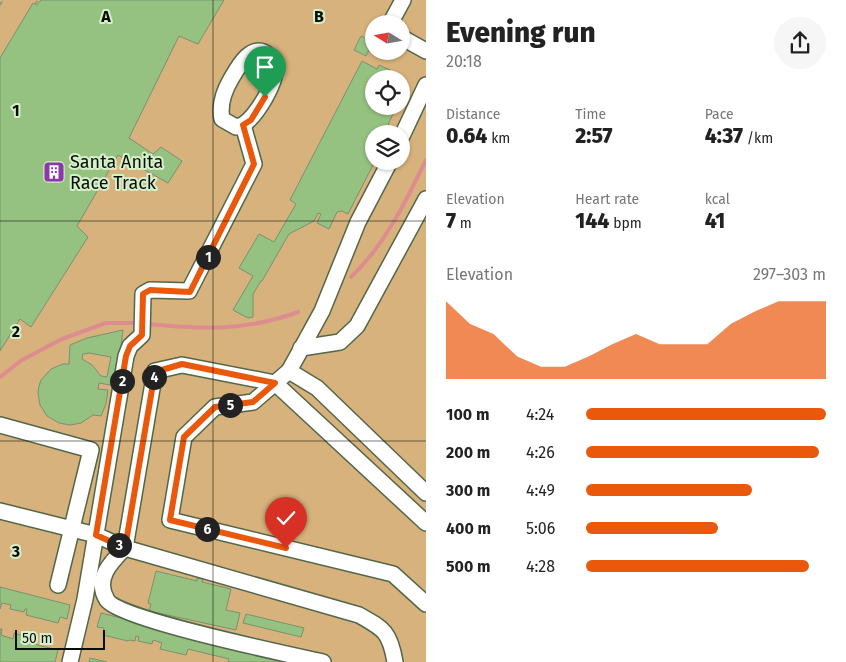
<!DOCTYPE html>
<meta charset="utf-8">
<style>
:root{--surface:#fff;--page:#f6f6f6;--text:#222;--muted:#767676;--accent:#ea580c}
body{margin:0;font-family:"Fira Sans",sans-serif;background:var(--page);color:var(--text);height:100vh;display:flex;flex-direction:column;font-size:19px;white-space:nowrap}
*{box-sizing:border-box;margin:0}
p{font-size:16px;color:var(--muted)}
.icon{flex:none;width:28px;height:28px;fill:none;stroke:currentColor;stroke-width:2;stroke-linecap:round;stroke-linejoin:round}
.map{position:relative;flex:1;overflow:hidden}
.sheet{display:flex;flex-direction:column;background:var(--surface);width:420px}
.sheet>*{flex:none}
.needle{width:32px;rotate:281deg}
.tools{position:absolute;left:365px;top:15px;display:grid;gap:10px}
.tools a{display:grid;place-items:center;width:45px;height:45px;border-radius:50%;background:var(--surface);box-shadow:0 1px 4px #0004;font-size:25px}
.scale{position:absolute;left:15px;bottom:12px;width:90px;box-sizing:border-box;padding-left:5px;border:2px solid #070f05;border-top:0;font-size:14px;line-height:18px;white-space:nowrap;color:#070f05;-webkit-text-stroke:4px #d7f0cc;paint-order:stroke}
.pin{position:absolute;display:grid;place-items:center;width:42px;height:42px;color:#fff;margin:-51px -21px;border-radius:50% 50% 50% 0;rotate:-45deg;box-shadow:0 0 5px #0007}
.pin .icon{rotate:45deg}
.km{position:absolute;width:25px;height:25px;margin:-12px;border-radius:50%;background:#222;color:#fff;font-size:14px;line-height:25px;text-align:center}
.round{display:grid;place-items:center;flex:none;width:52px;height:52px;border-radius:26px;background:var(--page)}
.head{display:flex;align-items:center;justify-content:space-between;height:85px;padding:0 20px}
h1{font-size:28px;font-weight:800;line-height:38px}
.metrics{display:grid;grid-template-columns:repeat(3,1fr);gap:8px;height:85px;padding:5px 20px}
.metrics div{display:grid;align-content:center}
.metrics b{font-size:21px;font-weight:800}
.metrics small{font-size:14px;font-weight:400}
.metrics p{font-size:14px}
.chart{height:140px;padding:10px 20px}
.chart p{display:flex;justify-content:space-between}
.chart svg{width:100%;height:90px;margin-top:5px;fill:var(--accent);opacity:.7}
ul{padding:0 20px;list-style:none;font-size:16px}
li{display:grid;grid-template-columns:80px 60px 1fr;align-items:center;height:38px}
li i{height:12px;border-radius:6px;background:var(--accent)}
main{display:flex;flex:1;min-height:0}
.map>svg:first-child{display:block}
.green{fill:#d7b27c;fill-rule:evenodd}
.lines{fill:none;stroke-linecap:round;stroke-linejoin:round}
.stream{stroke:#dd8c90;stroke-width:4}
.building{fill:#96c281;stroke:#7a9170;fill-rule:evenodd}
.minor-casing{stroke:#526748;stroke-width:18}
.path{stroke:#8a9d83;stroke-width:2;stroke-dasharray:4 4;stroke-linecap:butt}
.minor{stroke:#fff;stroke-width:15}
.route-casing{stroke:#fff;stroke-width:10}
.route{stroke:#ea580c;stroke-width:6}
.grid{fill:none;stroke:#070f05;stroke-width:1;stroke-opacity:0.55}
.labels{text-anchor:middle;stroke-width:4;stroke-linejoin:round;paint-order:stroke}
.poi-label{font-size:18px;fill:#070f05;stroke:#d7f0cc;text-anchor:start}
.grid-label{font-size:16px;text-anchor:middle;font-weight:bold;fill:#070f05;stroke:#d7f0cc;stroke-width:4;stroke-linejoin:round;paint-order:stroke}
</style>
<main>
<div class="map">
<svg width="426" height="662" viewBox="0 0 426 662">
<rect width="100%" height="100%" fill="#d7f0cc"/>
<!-- green -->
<path class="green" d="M0,0H426V662H0ZM374,24H401V51H374ZM374,79H401V106H374ZM374,134H401V161H374Z"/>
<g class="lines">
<!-- stream -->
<g class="stream">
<path d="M351,277C385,245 406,201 426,160"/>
<path d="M146,324C202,329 243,332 298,312"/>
<path d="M0,377L22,360L62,339L106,323H139"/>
</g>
</g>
<!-- building -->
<g class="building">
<path d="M41,0H224L198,44L179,36L129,138L153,154L161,147L182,161L168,183L118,155L77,226L88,237L31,327L20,319L0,351V58L33,3L37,5Z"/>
<path d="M361,36L373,42L366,56L354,50Z"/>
<path d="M362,61L377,69L379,65L390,70L388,75L393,77L392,79H374V106H394L392,110L393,114L386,129L391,132L389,134H374V161H375L348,214L342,211L337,212L329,229L317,223L321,214L318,213L314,221L289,234L262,281H261L253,294V317L248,318L233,310L253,276L239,268L259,234L274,242L296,204L290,200L291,198Z"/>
<path d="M123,330L115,386L99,383L98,389L108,390L106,404L101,416L93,415L81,423L70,425L59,423L47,416L40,405L38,393L39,386L41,380L51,369L63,364H69L70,345L87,338ZM89,353L111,357L107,377L101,376L92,365L82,359L83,354Z"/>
<path d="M156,571L197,581V578L203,579L202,582L231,589L226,610L240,613L236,630L149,611L151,604L148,603Z"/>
<path d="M0,587L70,605L67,619L60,617L58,623L26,615L27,609H25L24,612L10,609L11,605L2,603L0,609Z"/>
<path d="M101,613L298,662H228L229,659L188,649L186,655L160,649L162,643L153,640L152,644L138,641L139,637L136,636L135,641L129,640L128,641L103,635L104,628L97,627Z"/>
<path d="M246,614L304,628L301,637L243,623Z"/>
<path d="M0,629H2L1,635L13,639L14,633L27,637L26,642L58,650L55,662H0Z"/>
<path d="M90,658L107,662H89Z"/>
</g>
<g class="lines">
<!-- minor casing -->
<g class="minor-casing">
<g id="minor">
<path d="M390,24L403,0"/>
<path d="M401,37L426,51"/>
<path d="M401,138L426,85"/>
<path d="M301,348L340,342L357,326L426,199"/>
<path d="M289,371L322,311L358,222L390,161"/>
<path d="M0,425L91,450L58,585"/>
<path d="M426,493L317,388L289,371L253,402L215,407L184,437L170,520L393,574L426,604"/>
<path d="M0,511L96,535L125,548L359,615C384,629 390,632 395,662"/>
<path d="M70,662L85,599L126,356L130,346L142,335L143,294L150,290L189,291L254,164L243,125L236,127L222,119C219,105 224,91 231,79C238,67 252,41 268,55C271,58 274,61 275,65C278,82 256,116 243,125"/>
<path d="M323,662C291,655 119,619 107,600C94,579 111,562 125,548L155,371L182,365L275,383L426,523"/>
</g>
</g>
<!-- path -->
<g class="path">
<path d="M35,4L38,0"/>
<path d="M0,5L3,0"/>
</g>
<!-- minor -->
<use href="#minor" class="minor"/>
</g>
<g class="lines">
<!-- route casing -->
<g class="route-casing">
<path id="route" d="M265,97L251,120L243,125L254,164L190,292L150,290L143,294L142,335L130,346L126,356L96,535L125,548L155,372L182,364L275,383L253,402L215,407L184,437L170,520L286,548"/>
</g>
<!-- route -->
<use href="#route" class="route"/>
</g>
<!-- grid -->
<path class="grid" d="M213,0V662M0,221H426M0,441H426"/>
<!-- icons -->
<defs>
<g id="building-square" transform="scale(1.125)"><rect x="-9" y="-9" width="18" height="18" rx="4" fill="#8b39a8" stroke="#d7f0cc"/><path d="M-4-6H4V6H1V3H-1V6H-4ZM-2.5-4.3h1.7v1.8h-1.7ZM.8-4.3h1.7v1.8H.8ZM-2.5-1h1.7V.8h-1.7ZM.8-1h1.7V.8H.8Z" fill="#fff"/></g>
</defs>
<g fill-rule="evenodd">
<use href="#building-square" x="54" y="172"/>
</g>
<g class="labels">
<!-- poi labels -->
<g class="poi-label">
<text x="70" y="168">Santa Anita<tspan x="70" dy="21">Race Track</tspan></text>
</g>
</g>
<g class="grid-label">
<text x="106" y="22">A</text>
<text x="319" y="22">B</text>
<text x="16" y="116">1</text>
<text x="16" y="337">2</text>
<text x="16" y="557">3</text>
</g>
</svg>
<div class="tools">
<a><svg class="needle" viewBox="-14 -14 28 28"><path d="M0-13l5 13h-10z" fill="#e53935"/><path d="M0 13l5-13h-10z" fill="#767676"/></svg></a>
<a><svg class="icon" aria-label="locate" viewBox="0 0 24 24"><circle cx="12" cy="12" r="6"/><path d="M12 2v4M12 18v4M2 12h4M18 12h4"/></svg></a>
<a><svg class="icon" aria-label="layers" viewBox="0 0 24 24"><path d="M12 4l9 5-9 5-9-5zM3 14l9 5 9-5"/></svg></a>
</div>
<div class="scale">50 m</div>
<div class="pin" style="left:265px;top:97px;background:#1e9e55"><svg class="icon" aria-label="arrive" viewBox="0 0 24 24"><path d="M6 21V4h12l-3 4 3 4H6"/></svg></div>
<div class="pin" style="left:286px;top:548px;background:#d93025"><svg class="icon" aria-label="check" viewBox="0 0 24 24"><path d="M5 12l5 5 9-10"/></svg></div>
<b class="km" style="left:208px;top:257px">1</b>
<b class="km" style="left:122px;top:381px">2</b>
<b class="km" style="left:119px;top:545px">3</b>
<b class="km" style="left:154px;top:377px">4</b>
<b class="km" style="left:230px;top:405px">5</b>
<b class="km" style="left:207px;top:529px">6</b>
</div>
<section class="sheet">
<div class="head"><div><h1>Evening run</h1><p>20:18</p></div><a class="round"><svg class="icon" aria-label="share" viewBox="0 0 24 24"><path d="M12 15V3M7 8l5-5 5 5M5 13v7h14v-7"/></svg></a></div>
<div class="metrics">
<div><p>Distance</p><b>0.64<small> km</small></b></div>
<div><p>Time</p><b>2:57</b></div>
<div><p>Pace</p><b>4:37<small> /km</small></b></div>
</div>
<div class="metrics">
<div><p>Elevation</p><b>7<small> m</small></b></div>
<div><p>Heart rate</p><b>144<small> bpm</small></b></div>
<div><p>kcal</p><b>41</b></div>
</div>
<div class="chart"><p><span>Elevation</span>297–303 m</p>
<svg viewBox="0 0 160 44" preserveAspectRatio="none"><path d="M0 44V6L10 17L20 22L30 33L40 38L50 38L60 33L70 27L80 22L90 27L100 27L110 27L120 17L130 11L140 6L150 6L160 6V44z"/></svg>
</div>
<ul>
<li><b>100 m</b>4:24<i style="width:100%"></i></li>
<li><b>200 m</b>4:26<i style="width:97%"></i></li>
<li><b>300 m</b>4:49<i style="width:69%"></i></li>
<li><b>400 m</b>5:06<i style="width:55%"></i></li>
<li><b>500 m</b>4:28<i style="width:93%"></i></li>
</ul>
</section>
</main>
